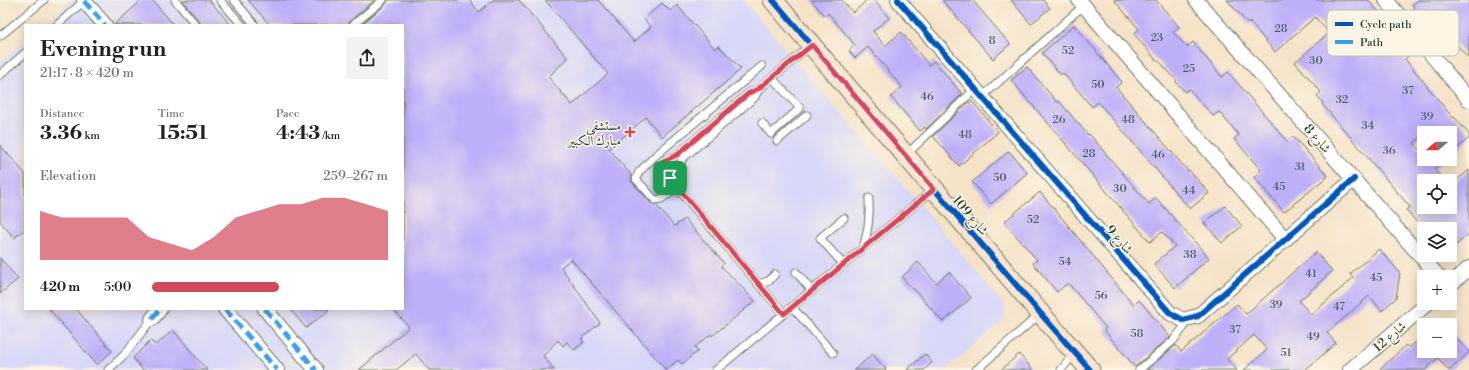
<!DOCTYPE html>
<meta charset="utf-8">
<style>
:root{--surface:#fff;--page:#f2f2f2;--text:#222;--muted:#767676;--accent:#d1495b}
body{margin:0;font-family:"Libre Bodoni",Amiri,serif;background:var(--page);color:var(--text);height:100vh;display:flex;flex-direction:column;font-size:15px;white-space:nowrap}
*{box-sizing:border-box;margin:0}
p{font-size:13px;color:var(--muted)}
.icon{flex:none;width:22px;height:22px;fill:none;stroke:currentColor;stroke-width:2;stroke-linecap:round;stroke-linejoin:round}
.map{position:relative;flex:1;overflow:hidden}
.panel{position:absolute;left:24px;top:24px;width:380px;height:286px;display:flex;flex-direction:column;background:var(--surface);border-radius:0px;box-shadow:0 2px 10px #0003}
.panel>*{flex:none}
.needle{width:26px;rotate:250deg}
.buttons{position:absolute;left:1417px;top:126px;display:grid;gap:8px}
.buttons a{display:grid;place-items:center;width:40px;height:40px;border-radius:0px;background:var(--surface);box-shadow:0 2px 10px #0003;font-size:20px}
.pin{position:absolute;display:grid;place-items:center;width:34px;height:34px;color:#fff;margin:-17px;border-radius:8px;box-shadow:0 2px 6px #0006}
.round{display:grid;place-items:center;flex:none;width:42px;height:42px;border-radius:0px;background:var(--page)}
.summary{display:flex;align-items:center;justify-content:space-between;height:68px;padding:0 16px}
h1{font-size:22px;font-weight:700;line-height:30px}
.figures{display:grid;grid-template-columns:repeat(3,1fr);gap:6px;height:68px;padding:4px 16px}
.figures div{display:grid;align-content:center}
.figures b{font-size:20px;font-weight:700}
.figures small{font-size:11px;font-weight:400}
.figures p{font-size:11px}
.chart{height:112px;padding:8px 16px}
.chart p{display:flex;justify-content:space-between}
.chart svg{width:100%;height:72px;margin-top:4px;fill:var(--accent);opacity:.7}
ul{padding:0 16px;list-style:none;font-size:13px}
li{display:grid;grid-template-columns:64px 48px 1fr;align-items:center;height:30px}
li i{height:10px;border-radius:5px;background:var(--accent)}
.map>svg:first-child{display:block}
.built{fill:#d7d7f8}
.building{fill:#beaff9}
.lines{fill:none;stroke-linecap:round;stroke-linejoin:round}
.lane-casing{stroke:#6a7767;stroke-width:9}
.street-casing{stroke:#6a7767;stroke-width:16}
.secondary-casing{stroke:#6a7767;stroke-width:21}
.lane{stroke:#fff;stroke-width:7}
.street{stroke:#fff;stroke-width:14}
.secondary{stroke:#fce5d0;stroke-width:19}
.quiet{stroke:#3c9ee2;stroke-width:5;stroke-dasharray:10 5;stroke-linecap:butt}
.cycleway-casing{stroke:#fcf5e5;stroke-width:8}
.cycleway{stroke:#0057b8;stroke-width:6}
.route-casing{stroke:#fff;stroke-width:8}
.route{stroke:#d1495b;stroke-width:5}
.poi-dot{fill:#d1495b;stroke:#fcf5e5;stroke-width:1.5}
.labels{text-anchor:middle;stroke-width:3;stroke-linejoin:round;paint-order:stroke}
.number-label{font-size:11px;fill:#475a65}
.poi-label{font-size:13px;fill:#1f3d34;stroke:#fcf5e5;text-anchor:end}
.street-label{font-size:13px;fill:#1f3d34;stroke:#fcf5e5}
.key{fill:#fcf5e5;stroke:#babeb0;stroke-width:1}
.key-label{font-size:11px;fill:#1f3d34}
</style>
<div class="map">
<svg width="1469" height="370" viewBox="0 0 1469 370">
<rect width="100%" height="100%" fill="#fcf5e5"/>
<filter id="ink" filterUnits="userSpaceOnUse"><feTurbulence type="fractalNoise" baseFrequency=".025" numOctaves="2"/><feDisplacementMap in="SourceGraphic" scale="8" xChannelSelector="R" yChannelSelector="G"/><feConvolveMatrix kernelMatrix="1 2 1 2 8 2 1 2 1" color-interpolation-filters="sRGB"/></filter>
<filter id="wash" filterUnits="userSpaceOnUse"><feTurbulence type="fractalNoise" baseFrequency=".012" numOctaves="4" result="noise"/><feDisplacementMap in="SourceGraphic" scale="16" xChannelSelector="R" yChannelSelector="G"/><feGaussianBlur stdDeviation="0.9" result="paint"/><feColorMatrix in="noise" values="0 0 0 0 0 0 0 0 0 0 0 0 0 0 0 0 0 1.4 0 .05"/><feComposite in="paint" operator="in"/></filter>
<g filter="url(#wash)">
<rect width="100%" height="100%" fill="#f5e2c7"/>
<!-- built -->
<path class="built" d="M72,0H743L918,202L1005,306L1004,320L945,370H0V62L25,41V309H403V25H43Z"/>
<g id="blocks">
<!-- building -->
<g class="building">
<path d="M142,0H152L174,25H114Z"/>
<path d="M182,0H209L231,25H202Z"/>
<path d="M248,0H375L350,21L348,25H270Z"/>
<path d="M388,0H470L479,12L493,0H519L568,58L548,77L572,105L608,74L545,0H598L634,42L651,27L644,19L662,3L670,11L677,5L715,49L719,46L741,69L662,137L646,117L609,149L632,176L631,179L632,182L651,203L656,205L674,226L685,219L724,263L721,266L755,301L712,336L711,334L694,348L698,351L682,364L678,360L666,370L571,259L561,267L600,323L581,339L584,342L574,350L567,342L563,346L558,340L543,356L554,370H429L416,354L396,370H359L409,327L393,309H403V25H361L386,4Z"/>
<path d="M811,0H842L853,13L867,0H874L889,18L873,31L885,46L901,32L929,65L934,61L962,94L926,129L925,127L920,131L891,97L902,87L868,47L855,58L849,51L855,45L828,13L825,16Z"/>
<path d="M942,0H972L1010,44L993,59Z"/>
<path d="M1011,0H1043L1050,8L1031,24Z"/>
<path d="M1114,0H1156L1179,27L1173,32L1187,47L1193,42L1222,77L1228,72L1287,141L1293,136L1328,176L1284,212L1254,177L1261,170L1234,139L1239,135L1219,112L1213,116L1189,89L1185,92L1176,82L1177,81L1158,60L1157,61L1134,34L1139,29Z"/>
<path d="M1227,0H1368L1414,51L1405,59L1453,118L1454,117L1469,134V138L1450,155V133H1424V135L1414,143L1424,155V159H1445L1434,169L1445,181H1424V207H1450V186L1469,170V233L1462,240L1450,250V229H1423L1406,210L1410,207L1322,104L1323,103L1317,96L1321,92L1295,62L1329,33L1315,17L1275,52L1250,22L1248,24Z"/>
<path d="M1418,0H1469V59L1441,26L1434,31L1412,5Z"/>
<path d="M1074,25L1122,82L1116,87L1188,171L1189,170L1209,193L1190,209L1098,102L1092,107L1063,73L1061,75L1042,53Z"/>
<path d="M1027,67L1057,102L1059,101L1088,135L1089,134L1149,204L1156,198L1209,258L1175,288L1154,264L1175,246L1162,232L1150,242L1011,80Z"/>
<path d="M972,101L998,132L959,166L933,136L969,102L970,103Z"/>
<path d="M0,145L25,174V229L14,238L0,221Z"/>
<path d="M1009,151L1027,173L991,204L972,182Z"/>
<path d="M1040,192L1134,305L1139,300L1170,337L1135,367L1104,330L1106,328L1068,283L1057,292L1033,263L1037,260L1004,222Z"/>
<path d="M1225,206L1242,226L1222,243L1204,223Z"/>
<path d="M1379,249L1400,273L1396,298L1382,311L1369,296L1327,333L1336,343L1305,370H1244L1267,350L1254,335L1227,359L1237,370H1147L1176,345L1181,352L1237,304L1246,314L1316,252L1332,271L1299,301L1311,315L1353,278L1350,274Z"/>
<path d="M0,258L18,279L0,294Z"/>
<path d="M918,262L936,283L949,272L971,298L943,322L913,288L912,289L902,277Z"/>
<path d="M49,309H76L112,351L97,365Z"/>
<path d="M290,309H330L306,328Z"/>
<path d="M173,330L207,370H143L133,358L150,341L156,345Z"/>
<path d="M1450,331L1469,352L1450,370H1448L1438,358L1425,370H1379L1406,345L1409,348L1424,335V351H1450Z"/>
<path d="M873,354L886,370H854Z"/>
<path d="M925,354L932,363L924,370H907Z"/>
<path d="M1019,354L1033,370H1001Z"/>
</g>
</g>
</g>
<g filter="url(#ink)">
<use href="#blocks" fill-opacity="0" stroke="#6a7767" stroke-width="1"/>
<g class="lines">
<!-- lane casing -->
<g class="lane-casing">
<g id="lane">
<path d="M175,0L196,25"/>
<path d="M220,0L242,25"/>
<path d="M234,0L255,25"/>
<path d="M57,25L85,0"/>
<path d="M353,25L383,0"/>
<path d="M0,36L44,0"/>
<path d="M0,75L25,53"/>
<path d="M982,97L1084,5"/>
<path d="M762,123L771,134L800,108L772,78"/>
<path d="M777,141L807,115"/>
<path d="M906,155L975,89"/>
<path d="M670,179V193L661,199L655,200L636,179L639,172L655,156L762,66"/>
<path d="M670,179L676,175L682,159L755,97L759,89"/>
<path d="M863,247C869,230 870,215 869,198"/>
<path d="M843,264L820,238L844,218"/>
<path d="M796,272L812,291"/>
<path d="M758,284L769,281L775,274"/>
<path d="M792,307L833,353"/>
<path d="M784,314L670,179L664,176L659,168L661,162L677,155L749,93L759,89L810,46"/>
<path d="M108,370L124,355L152,319"/>
<path d="M716,370L934,189"/>
<path d="M976,370L1040,314"/>
<path d="M1061,370L1075,353"/>
<path d="M1139,370L1173,341L1184,327L1183,320"/>
</g>
</g>
<!-- street casing -->
<g class="street-casing">
<g id="street">
<path d="M898,0L1170,313L1183,320L1198,316L1354,179"/>
<path d="M1079,0L1285,239"/>
<path d="M1196,0L1439,277"/>
<path d="M1386,0L1469,100"/>
<path d="M84,1L105,25"/>
<path d="M1450,285L1469,268"/>
<path d="M225,309L277,370"/>
<path d="M265,309L316,370"/>
<path d="M152,319L160,309"/>
<path d="M1350,370L1428,303"/>
</g>
</g>
<!-- secondary casing -->
<g class="secondary-casing">
<path id="secondary" d="M773,0L1041,314L1090,370"/>
</g>
<!-- lane -->
<use href="#lane" class="lane"/>
<!-- street -->
<use href="#street" class="street"/>
<!-- secondary -->
<use href="#secondary" class="secondary"/>
<!-- quiet -->
<g class="quiet">
<path d="M84,1L105,25"/>
<path d="M225,309L277,370"/>
<path d="M265,309L316,370"/>
<path d="M152,319L160,309"/>
</g>
<!-- cycleway casing -->
<g class="cycleway-casing">
<g id="cycleway">
<path d="M773,0L1041,314L1090,370"/>
<path d="M898,0L1170,313L1183,320L1198,316L1354,179"/>
</g>
</g>
<!-- cycleway -->
<use href="#cycleway" class="cycleway"/>
</g>
</g>
<g class="lines" filter="url(#ink)">
<!-- route casing -->
<g class="route-casing">
<path id="route" d="M812,45L934,189L784,314L670,178L664,176L659,168L661,162L677,155L749,93L758,89Z"/>
</g>
<!-- route -->
<use href="#route" class="route"/>
</g>
<!-- markers -->
<path class="poi-dot" d="M628 126h4v4h4v4h-4v4h-4v-4h-4v-4h4z"/>
<g class="labels">
<!-- number labels -->
<g class="number-label">
<text x="1281" y="32">28</text>
<text x="1157" y="41">23</text>
<text x="992" y="44">8</text>
<text x="1068" y="54">52</text>
<text x="1316" y="64">30</text>
<text x="1189" y="72">25</text>
<text x="1098" y="88">50</text>
<text x="1408" y="94">37</text>
<text x="927" y="100">46</text>
<text x="1342" y="103">32</text>
<text x="1427" y="120">39</text>
<text x="1059" y="123">26</text>
<text x="1128" y="123">48</text>
<text x="1368" y="129">34</text>
<text x="965" y="138">48</text>
<text x="1389" y="154">36</text>
<text x="1089" y="157">28</text>
<text x="1158" y="158">46</text>
<text x="1300" y="170">31</text>
<text x="1000" y="181">50</text>
<text x="1279" y="190">45</text>
<text x="1120" y="192">30</text>
<text x="1189" y="194">44</text>
<text x="1033" y="223">52</text>
<text x="1190" y="258">38</text>
<text x="1065" y="265">54</text>
<text x="1311" y="277">41</text>
<text x="1376" y="281">45</text>
<text x="1101" y="299">56</text>
<text x="1276" y="308">39</text>
<text x="1339" y="310">47</text>
<text x="1235" y="333">37</text>
<text x="1137" y="337">58</text>
<text x="1313" y="340">49</text>
<text x="1286" y="356">51</text>
</g>
<!-- poi labels -->
<g class="poi-label">
<text x="621" y="130">مستشفى<tspan x="621" dy="15">مبارك الكبير</tspan></text>
</g>
<!-- street labels -->
<g class="street-label">
<text transform="translate(1318 138) rotate(49)" y="5">شارع 8</text>
<text transform="translate(971 215) rotate(50)" y="5">شارع 109</text>
<text transform="translate(1120 239) rotate(49)" y="5">شارع 9</text>
<text transform="translate(1389 336) rotate(-41)" y="5">شارع 12</text>
</g>
</g>
<!-- legend -->
<rect x="1327" y="10" width="132" height="46" rx="6" class="key"/>
<rect x="1335" y="22" width="18" height="4" fill="#0057b8"/>
<rect x="1335" y="40" width="18" height="4" fill="#3c9ee2"/>
<g class="key-label">
<text x="1360" y="28">Cycle path</text>
<text x="1360" y="46">Path</text>
</g>
</svg>
<div class="buttons">
<a><svg class="needle" viewBox="-14 -14 28 28"><path d="M0-13l5 13h-10z" fill="#e53935"/><path d="M0 13l5-13h-10z" fill="#767676"/></svg></a>
<a><svg class="icon" aria-label="locate" viewBox="0 0 24 24"><circle cx="12" cy="12" r="6"/><path d="M12 2v4M12 18v4M2 12h4M18 12h4"/></svg></a>
<a><svg class="icon" aria-label="layers" viewBox="0 0 24 24"><path d="M12 4l9 5-9 5-9-5zM3 14l9 5 9-5"/></svg></a>
<a>+</a>
<a>−</a>
</div>
<div class="pin" style="left:670px;top:178px;background:#1e9e55"><svg class="icon" aria-label="arrive" viewBox="0 0 24 24"><path d="M6 21V4h12l-3 4 3 4H6"/></svg></div>
<section class="panel">
<div class="summary"><div><h1>Evening run</h1><p>21:17 · 8 × 420 m</p></div><a class="round"><svg class="icon" aria-label="share" viewBox="0 0 24 24"><path d="M12 15V3M7 8l5-5 5 5M5 13v7h14v-7"/></svg></a></div>
<div class="figures">
<div><p>Distance</p><b>3.36<small> km</small></b></div>
<div><p>Time</p><b>15:51</b></div>
<div><p>Pace</p><b>4:43<small> /km</small></b></div>
</div>
<div class="chart"><p><span>Elevation</span>259–267 m</p>
<svg viewBox="0 0 160 44" preserveAspectRatio="none"><path d="M0 44V14L10 18L20 18L30 18L40 18L50 30L60 34L70 38L80 30L90 18L100 14L110 10L120 10L130 6L140 6L150 10L160 14V44z"/></svg>
</div>
<ul>
<li><b>420 m</b>5:00<i style="width:54%"></i></li>
</ul>
</section>
</div>
